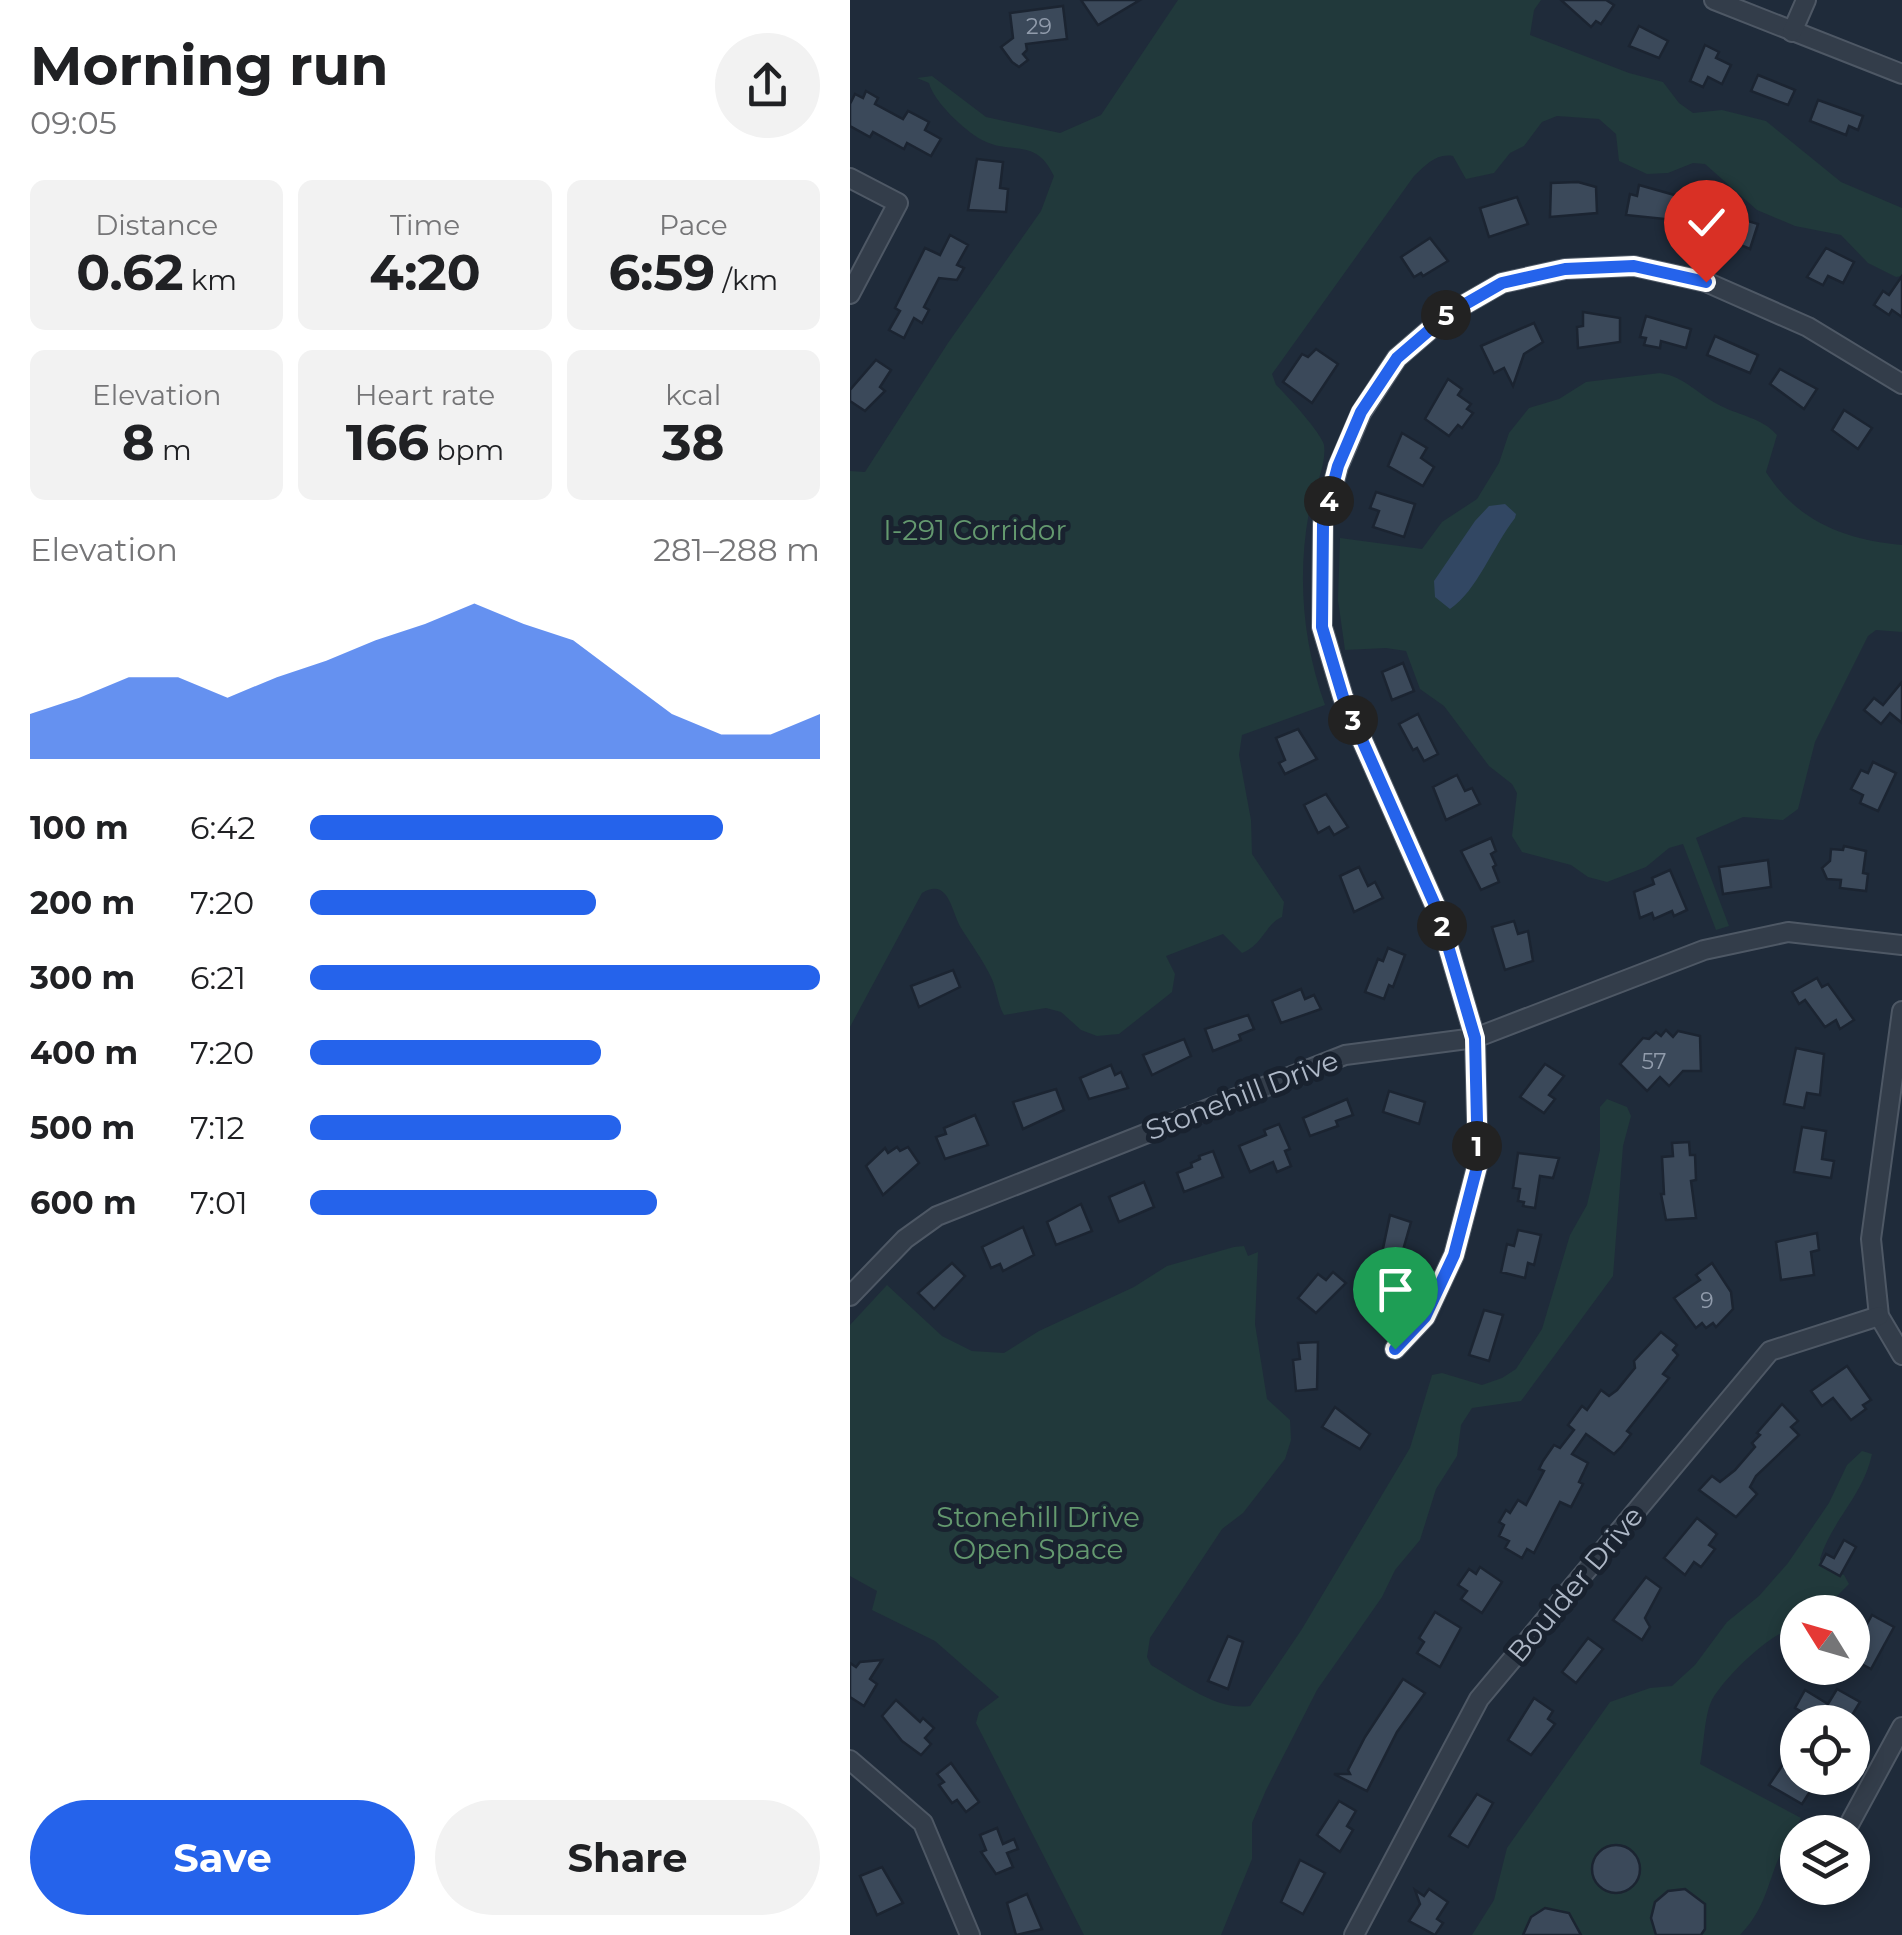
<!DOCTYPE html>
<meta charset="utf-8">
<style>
:root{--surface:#fff;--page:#f2f2f2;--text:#202124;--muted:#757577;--accent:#2563eb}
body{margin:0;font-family:Montserrat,sans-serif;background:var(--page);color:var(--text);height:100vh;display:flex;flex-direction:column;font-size:38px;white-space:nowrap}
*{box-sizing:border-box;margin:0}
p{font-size:32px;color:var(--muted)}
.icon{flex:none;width:55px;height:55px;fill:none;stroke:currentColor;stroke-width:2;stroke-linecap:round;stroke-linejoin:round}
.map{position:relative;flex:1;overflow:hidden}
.sheet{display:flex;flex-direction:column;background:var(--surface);width:850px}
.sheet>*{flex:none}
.needle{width:65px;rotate:307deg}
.controls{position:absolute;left:930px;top:1595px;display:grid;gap:20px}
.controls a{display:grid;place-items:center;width:90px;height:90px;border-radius:50%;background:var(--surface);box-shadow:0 5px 15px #0003;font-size:50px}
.pin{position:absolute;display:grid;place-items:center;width:85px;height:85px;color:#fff;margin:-102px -42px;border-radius:50% 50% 50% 0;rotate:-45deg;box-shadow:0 0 10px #0007}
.pin .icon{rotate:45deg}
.km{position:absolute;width:50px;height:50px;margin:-25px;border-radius:50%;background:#222;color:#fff;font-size:28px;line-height:50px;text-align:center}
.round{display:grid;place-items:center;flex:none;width:105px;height:105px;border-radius:52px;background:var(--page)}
.summary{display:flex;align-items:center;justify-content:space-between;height:170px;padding:0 30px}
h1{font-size:55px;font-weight:700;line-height:75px}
.stats{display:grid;grid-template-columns:repeat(3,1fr);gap:15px;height:170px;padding:10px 30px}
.stats div{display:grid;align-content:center;border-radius:15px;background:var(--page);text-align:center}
.stats b{font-size:50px;font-weight:700}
.stats small{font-size:28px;font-weight:400}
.stats p{font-size:28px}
.chart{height:280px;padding:20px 30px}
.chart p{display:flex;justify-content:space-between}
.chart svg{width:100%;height:180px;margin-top:10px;fill:var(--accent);opacity:.7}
.cta{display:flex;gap:20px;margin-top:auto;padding:20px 30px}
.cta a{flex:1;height:115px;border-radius:60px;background:var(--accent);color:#fff;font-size:40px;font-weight:700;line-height:115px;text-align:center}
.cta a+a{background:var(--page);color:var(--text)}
ul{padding:0 30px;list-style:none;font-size:32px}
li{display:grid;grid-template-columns:160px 120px 1fr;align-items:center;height:75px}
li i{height:25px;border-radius:12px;background:var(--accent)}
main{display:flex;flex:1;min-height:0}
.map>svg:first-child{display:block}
.green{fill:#21393b}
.water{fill:#324763}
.building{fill:#3b495a;stroke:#1b2431;stroke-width:2.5}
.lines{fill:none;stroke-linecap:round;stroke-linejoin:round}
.street-casing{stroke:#4e5865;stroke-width:22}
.street{stroke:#333d4a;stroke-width:18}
.route-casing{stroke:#fff;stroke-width:20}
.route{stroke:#2563eb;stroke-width:12}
.labels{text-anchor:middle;stroke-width:10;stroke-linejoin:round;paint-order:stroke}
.number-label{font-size:22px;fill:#919cac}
.park-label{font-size:28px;fill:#64996f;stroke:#19222f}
.street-label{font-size:28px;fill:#aeb8c7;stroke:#19222f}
</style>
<main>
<section class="sheet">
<div class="summary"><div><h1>Morning run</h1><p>09:05</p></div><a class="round"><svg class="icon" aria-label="share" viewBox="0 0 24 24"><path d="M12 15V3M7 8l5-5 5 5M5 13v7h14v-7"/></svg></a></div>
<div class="stats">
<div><p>Distance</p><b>0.62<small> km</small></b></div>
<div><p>Time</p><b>4:20</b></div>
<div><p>Pace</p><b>6:59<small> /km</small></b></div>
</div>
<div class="stats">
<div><p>Elevation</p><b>8<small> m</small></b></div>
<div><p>Heart rate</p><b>166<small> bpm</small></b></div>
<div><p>kcal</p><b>38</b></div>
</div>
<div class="chart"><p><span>Elevation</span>281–288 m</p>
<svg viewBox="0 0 160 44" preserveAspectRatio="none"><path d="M0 44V33L10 29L20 24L30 24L40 29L50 24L60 20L70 15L80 11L90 6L100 11L110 15L120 24L130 33L140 38L150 38L160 33V44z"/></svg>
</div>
<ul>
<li><b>100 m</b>6:42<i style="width:81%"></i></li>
<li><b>200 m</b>7:20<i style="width:56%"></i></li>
<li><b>300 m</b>6:21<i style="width:100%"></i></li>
<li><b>400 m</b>7:20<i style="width:57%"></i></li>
<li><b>500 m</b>7:12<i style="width:61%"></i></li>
<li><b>600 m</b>7:01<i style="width:68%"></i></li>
</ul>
<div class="cta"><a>Save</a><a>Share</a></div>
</section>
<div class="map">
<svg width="1052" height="1935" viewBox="0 0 1052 1935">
<rect width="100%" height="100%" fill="#1f2b3a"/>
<!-- green -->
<g class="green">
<path d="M328,0H691L684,10L680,35L779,73L813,82L829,103L843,113L872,110L916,121L991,182L1052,208V276L1046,277L1018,263L991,235L945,226L907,210L855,164L843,163L818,173L797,174L769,161L766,134L749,119L707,116L692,122L674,146L660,153L644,173L616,179L603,156C586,153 576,165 564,176L422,374L426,385C436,394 472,434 474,445C477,465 463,491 459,512C447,577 453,643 475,705L392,735L389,755L401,820L402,854L434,902L432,917C415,924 414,944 392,953L373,934L316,956L325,974L322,992L269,1034L247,1036L231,1030L211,1012L196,1008L154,1015C147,1003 147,989 141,977C133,960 121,944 111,928C101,911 99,877 72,893L0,1027V471L15,472L98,343L191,211L204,176C185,136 162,156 132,140C114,130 84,102 79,83L67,78L82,76L136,117L210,133L251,115Z"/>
<path d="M810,373C836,377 848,395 871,406C891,416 912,418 927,435L916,472C947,521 995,540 1052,545V632L1026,630L1018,636L965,742L948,809L933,820L893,817L846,838L879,926L866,930L833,844L819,848L796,867L757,882L738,877L721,865L672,852L662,836L667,793L662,784L639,766L594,706L570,689L556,651L536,648L495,650L488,600L490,538L572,549L592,522L627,499L649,463L659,433L679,408L709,399L736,382Z"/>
<path d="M757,1099L777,1107L781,1116L773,1146L763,1276L671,1401L622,1408L611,1425L607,1456L586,1489L570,1540L545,1570L532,1597L467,1690L416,1790L402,1823V1859L371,1935H234L126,1723L129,1712L149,1697L85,1641L22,1610L27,1591L0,1576V1325L37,1285L92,1336L122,1351L154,1353L189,1331L284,1287L317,1266L384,1247L394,1246L398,1256L408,1252L405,1324L417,1399L440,1420L441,1440L435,1459L393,1513L372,1529L300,1638L297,1657L301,1665C329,1681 366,1711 400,1706L452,1629L560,1448L582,1375L592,1373L632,1385L652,1378L666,1369L692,1329L720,1235L737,1205L750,1150V1107Z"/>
<path d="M1012,1451L1022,1454C1013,1496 982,1520 970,1559L974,1568L994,1575L999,1584L971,1612H948L947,1629C925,1626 870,1682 861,1702C854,1718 854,1747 850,1764L951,1818C942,1835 930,1852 924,1870C915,1896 910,1914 890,1935H622L644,1900L657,1848L760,1702L800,1688L822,1686L845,1665L877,1622L909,1596L938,1563L979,1503L997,1465Z"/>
</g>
<!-- water -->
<path class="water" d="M655,504L666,514L665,518C643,546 627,591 600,609L585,597L584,581L625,521L639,506Z"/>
<!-- building -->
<g class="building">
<path d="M231,0H290L248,25Z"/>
<path d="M711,0H756L764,5L751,24L746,21L741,27Z"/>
<path d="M213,6L217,39L176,44L177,50L173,54L178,60L169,67L162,62L151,47L163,38L160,13Z"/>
<path d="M789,26L818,41L809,58L779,46Z"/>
<path d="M855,45L869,52L866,58L881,65L872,84L858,77L853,87L840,81Z"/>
<path d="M908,75L945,90L938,105L901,91Z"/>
<path d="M16,91L28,98L25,104L53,119L58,111L79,122L75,130L91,139L81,156L57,143L54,149L23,132L20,137L0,126V104L5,94L13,98Z"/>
<path d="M968,100L1013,116L1008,130L999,126L996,135L960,121Z"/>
<path d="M127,159L153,162L150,188L158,189L156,212L118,210Z"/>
<path d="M728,182L746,187L747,213L700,217L701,183Z"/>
<path d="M789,185L828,196L824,220L776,215L780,194L787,196Z"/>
<path d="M667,197L678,224L639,237L630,208Z"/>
<path d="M862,210L908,224L900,249L855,230Z"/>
<path d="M100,235L118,245L107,265L114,268L107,280L89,278L74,307L79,310L72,323L64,318L54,338L39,330L50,311L45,308L75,248L90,255Z"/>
<path d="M580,238L598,261L573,276L571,273L564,277L551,257Z"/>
<path d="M976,248L1004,262L993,283L978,276L973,285L957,277Z"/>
<path d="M1052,276V317L1042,310L1039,315L1024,305L1033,291L1039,295Z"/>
<path d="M733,312L770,318V342L728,348L727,327L733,326Z"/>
<path d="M796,316L841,329L836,348L811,341L810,348L794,345L796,338L790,337Z"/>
<path d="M684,323L693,342L674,354L663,386L654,368L644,373L631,346Z"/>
<path d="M865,336L908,355L900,373L857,355Z"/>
<path d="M466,349L488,364L462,403L433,382L452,354L458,357Z"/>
<path d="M26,360L41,370L30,387L35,391L15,411L0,401V390Z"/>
<path d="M930,369L967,389L954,409L920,384Z"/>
<path d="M598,379L612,389L608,395L621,404L617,409L623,413L612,428L608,425L599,436L575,419Z"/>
<path d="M994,410L1022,428L1008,449L982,430Z"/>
<path d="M552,433L577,448L571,458L584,467L573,486L538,466Z"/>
<path d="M526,492L565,504L554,537L523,527L529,511L520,508Z"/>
<path d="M553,663L564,691L542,700L532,672Z"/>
<path d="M1052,682V723L1040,713L1031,724L1014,710L1024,698L1033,705Z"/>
<path d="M568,714L588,754L574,761L567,748L563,750L549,724Z"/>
<path d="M448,729L467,759L435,774L429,763L435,760L426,738Z"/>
<path d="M1023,762L1046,773L1028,811L1010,803L1013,795L1001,789L1011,770L1018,773Z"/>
<path d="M607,775L615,791L622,788L630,804L596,820L583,787Z"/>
<path d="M476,794L498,827L484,835L479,827L468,833L454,805Z"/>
<path d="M641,838L646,851L641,854L646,865L643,867L649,882L631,890L611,851Z"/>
<path d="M994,846L1016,851L1013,873L1018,874L1016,891L990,888L991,880L977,879L972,868L980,861L981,849L993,850Z"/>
<path d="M918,860L921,887L873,894L869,867Z"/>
<path d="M509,867L518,886L525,882L533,898L504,912L490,876Z"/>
<path d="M820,870L837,910L824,916L822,911L804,919L802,913L790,918L784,892L804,884L802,878Z"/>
<path d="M664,921L668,934L678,931L683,961L655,970L642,927Z"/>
<path d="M538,948L555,955L543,987L539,985L534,999L515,992L528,959L533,961Z"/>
<path d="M103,970L110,987L69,1007L61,986Z"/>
<path d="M967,978L972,987L978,984L1004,1020L990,1029L986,1020L975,1027L955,1000L949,1004L942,992Z"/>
<path d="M451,989L455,999L464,995L471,1009L431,1023L422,1001Z"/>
<path d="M398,1015L404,1029L389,1035L391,1040L363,1051L355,1029Z"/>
<path d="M816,1030L823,1037L828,1031L850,1036L851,1071H833L819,1086L810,1077L797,1091L770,1064L793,1038L799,1039L806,1032L811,1036Z"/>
<path d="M334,1039L341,1056L302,1075L293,1055Z"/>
<path d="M946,1048L974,1054L970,1095L957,1093L954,1108L934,1104Z"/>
<path d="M695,1064L714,1076L699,1095L705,1099L694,1113L670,1097Z"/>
<path d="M261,1065L265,1075L271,1072L278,1088L239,1099L230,1078Z"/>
<path d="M206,1089L214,1110L173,1129L163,1102Z"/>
<path d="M539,1091L575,1102L569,1124L533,1112Z"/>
<path d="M497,1099L503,1115L486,1121L488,1126L460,1136L453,1118Z"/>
<path d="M125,1115L138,1145L95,1159L86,1137L96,1134L94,1128Z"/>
<path d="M429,1124L440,1149L435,1151L441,1166L427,1172L423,1162L400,1172L389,1146L416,1135L414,1130Z"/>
<path d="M952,1127L976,1131L972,1159L984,1161L981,1178L944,1172Z"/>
<path d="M839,1142L840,1155H845L846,1180L841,1181L846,1218L816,1220L811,1194H814L812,1157L823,1156L822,1143Z"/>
<path d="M47,1147L50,1151L58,1147L69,1163L33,1195L16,1166L35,1148L38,1153Z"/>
<path d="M363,1151L373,1177L334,1192L327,1173L342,1167L341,1163L350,1159L349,1156Z"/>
<path d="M668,1153L709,1158L703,1178L690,1176L685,1208L673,1206L674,1202L668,1201L670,1189L663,1188Z"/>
<path d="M294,1182L304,1207L269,1222L259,1197Z"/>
<path d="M231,1204L242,1231L206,1245L197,1222Z"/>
<path d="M540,1215L561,1222L549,1264L531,1258Z"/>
<path d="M173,1227L184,1255L153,1271L150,1264L141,1268L132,1247Z"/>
<path d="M668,1230L691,1235L684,1265L678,1263L675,1278L651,1272L657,1244L664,1246Z"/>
<path d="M967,1233L969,1250L961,1252L964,1275L931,1280L926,1242Z"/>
<path d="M102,1263L115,1276L84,1309L68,1293Z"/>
<path d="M862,1263L881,1292L883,1309L866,1327L863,1323L856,1328L852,1323L846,1328L824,1298L850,1280L846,1275Z"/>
<path d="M483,1272L496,1283L466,1313L448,1298L468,1274L476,1280Z"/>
<path d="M634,1310L653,1315L639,1361L619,1355Z"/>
<path d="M811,1332L827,1345L823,1350L828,1355L813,1374L819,1378L777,1431L781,1434L771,1447L764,1454L736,1434L722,1454L738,1463L729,1482L733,1484L721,1507L710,1502L684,1553L677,1549L672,1558L655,1548L659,1541L649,1536L654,1525L649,1522L656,1510L660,1513L668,1500L676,1505L694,1471L689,1469L693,1461L704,1445L710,1448L724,1430L718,1425L732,1406L737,1410L751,1390L759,1396L767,1390L785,1368L784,1361Z"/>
<path d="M468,1342L467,1389L446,1391L443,1360L450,1359L448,1343Z"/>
<path d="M997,1366L1021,1400L1013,1405L1016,1409L1001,1420L983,1398L972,1406L961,1391Z"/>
<path d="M932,1404L948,1421L941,1427L949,1435L906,1476L900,1487L907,1494L886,1517L849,1490L862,1476L870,1482L885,1470L905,1447L902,1443L910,1435L907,1433Z"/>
<path d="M485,1407L520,1434L510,1449L472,1427Z"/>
<path d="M847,1518L867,1534L859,1545L865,1549L851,1567L844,1562L835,1575L814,1558Z"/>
<path d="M994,1540L1006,1547L990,1576L970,1565L976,1554L984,1558Z"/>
<path d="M630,1567L652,1582L632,1613L611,1599L617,1591L608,1585L619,1569L626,1574Z"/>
<path d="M796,1577L811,1588L795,1618L800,1627L792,1640L763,1620Z"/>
<path d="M585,1612L611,1628L590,1667L567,1653L574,1642L569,1638Z"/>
<path d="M1022,1615L1044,1627L1021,1669L1006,1661L1015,1644L1008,1640Z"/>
<path d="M378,1636L393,1642L378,1689L358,1681Z"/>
<path d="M738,1638L753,1649L726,1683L712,1672Z"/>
<path d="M32,1660L20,1679L27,1684L14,1706L0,1697V1663L6,1667L10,1662Z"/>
<path d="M553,1679L575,1693L547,1732L517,1791L484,1774H500L498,1770L515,1737Z"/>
<path d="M987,1689L1010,1702L998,1722H971L945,1708L955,1690L978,1704Z"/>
<path d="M684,1698L703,1711L698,1719L705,1724L681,1755L658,1740Z"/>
<path d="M46,1700L70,1722L73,1718L84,1728L75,1738L81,1744L71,1755L52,1741L32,1716Z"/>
<path d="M948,1742V1778H957L953,1785L961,1790L952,1804L919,1785Z"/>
<path d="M101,1763L129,1802L116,1812L107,1800L102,1803L89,1785L94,1782L87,1774Z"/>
<path d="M627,1794L643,1803L618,1847L599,1836Z"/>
<path d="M489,1801L506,1811L497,1826L503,1830L490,1852L467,1835Z"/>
<path d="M147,1828L153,1844L164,1839L168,1849L157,1853L163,1867L146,1874L131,1852L136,1850L130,1835Z"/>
<circle cx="766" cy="1869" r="24"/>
<path d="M450,1860L475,1873L453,1914L431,1902Z"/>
<path d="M32,1867L53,1903L27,1915L10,1876Z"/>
<path d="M579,1889L598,1902L587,1919L593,1923L585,1935L559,1921L570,1904L565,1890L574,1896Z"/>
<path d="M835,1889L855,1904V1929L851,1935H806L801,1918L805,1902L818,1891Z"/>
<path d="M177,1894L192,1929L166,1935L157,1903Z"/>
<path d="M695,1908L719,1913L731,1935H673L681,1917Z"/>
</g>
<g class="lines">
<!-- street casing -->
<g class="street-casing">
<g id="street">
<path d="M864,0L1052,74"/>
<path d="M942,32L956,0"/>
<path d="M0,178L48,203L0,294"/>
<path d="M1052,1011L1021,1239L1029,1316L1052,1355"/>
<path d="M0,1296L55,1239L87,1216L495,1055L625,1038L854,950L938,932L1052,945"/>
<path d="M545,1349L575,1317L604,1255L628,1163L625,1038L588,912L493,697L472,627L473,523L488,467L511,413L547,358L598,314L652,283L715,269L784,266L856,282L958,327L1052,384"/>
<path d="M0,1760L73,1823L120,1935"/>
<path d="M995,1832L1052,1727"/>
<path d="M504,1935L629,1699L920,1351L1029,1316"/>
</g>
</g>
<!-- street -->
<use href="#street" class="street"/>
</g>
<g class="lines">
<!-- route casing -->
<g class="route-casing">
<path id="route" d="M545,1349L575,1317L604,1255L628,1163L625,1038L588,912L493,697L472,627L473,524L488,466L511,412L547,358L598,314L652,283L715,269L784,266L856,282"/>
</g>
<!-- route -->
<use href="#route" class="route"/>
</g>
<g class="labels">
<!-- number labels -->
<g class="number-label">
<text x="189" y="34">29</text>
<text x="804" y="1069">57</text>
<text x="857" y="1308">9</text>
</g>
<!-- park labels -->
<g class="park-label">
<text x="125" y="540">I-291 Corridor</text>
<text x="188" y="1527">Stonehill Drive<tspan x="188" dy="32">Open Space</tspan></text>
</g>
<!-- street labels -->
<g class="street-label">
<text transform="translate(392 1095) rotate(-21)" y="10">Stonehill Drive</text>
<text transform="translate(725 1584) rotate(-50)" y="10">Boulder Drive</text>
</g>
</g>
</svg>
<div class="controls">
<a><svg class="needle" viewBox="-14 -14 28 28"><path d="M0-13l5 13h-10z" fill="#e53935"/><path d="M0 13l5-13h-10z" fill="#757577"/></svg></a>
<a><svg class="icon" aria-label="locate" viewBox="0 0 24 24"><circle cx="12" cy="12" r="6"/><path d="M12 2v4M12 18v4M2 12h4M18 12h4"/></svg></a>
<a><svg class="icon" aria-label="layers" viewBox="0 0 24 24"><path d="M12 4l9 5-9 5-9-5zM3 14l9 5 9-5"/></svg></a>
</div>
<div class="pin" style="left:545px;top:1349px;background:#1e9e55"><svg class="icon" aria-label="arrive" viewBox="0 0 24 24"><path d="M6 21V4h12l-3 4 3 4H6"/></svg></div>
<div class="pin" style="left:856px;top:282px;background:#d93025"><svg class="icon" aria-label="check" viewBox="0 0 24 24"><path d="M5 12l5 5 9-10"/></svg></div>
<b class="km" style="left:627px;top:1146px">1</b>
<b class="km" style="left:592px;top:926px">2</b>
<b class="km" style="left:503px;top:720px">3</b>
<b class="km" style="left:479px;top:501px">4</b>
<b class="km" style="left:596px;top:315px">5</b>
</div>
</main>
